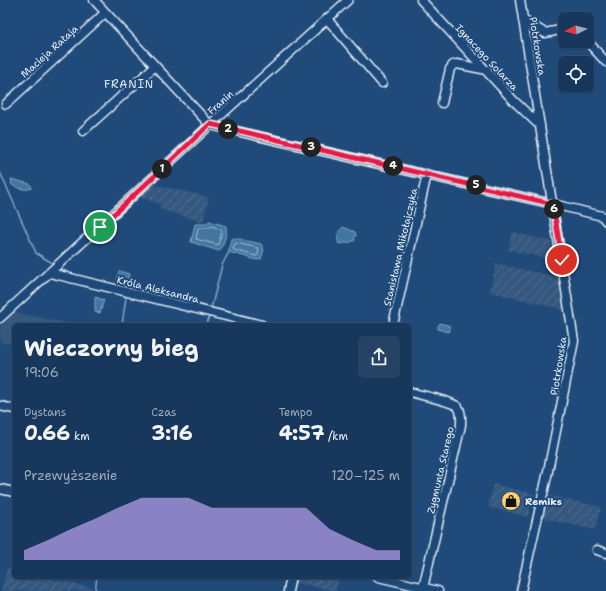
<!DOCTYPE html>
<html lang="pl">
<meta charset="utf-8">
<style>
:root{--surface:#17385c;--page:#244365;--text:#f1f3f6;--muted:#9eacbb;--line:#365272;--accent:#bca0f2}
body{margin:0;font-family:"Shantell Sans",sans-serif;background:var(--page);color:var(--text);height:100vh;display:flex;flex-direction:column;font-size:15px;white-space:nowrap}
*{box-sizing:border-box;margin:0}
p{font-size:13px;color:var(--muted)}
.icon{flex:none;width:22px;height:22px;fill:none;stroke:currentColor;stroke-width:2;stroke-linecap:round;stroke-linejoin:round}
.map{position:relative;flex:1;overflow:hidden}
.details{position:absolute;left:12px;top:323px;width:400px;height:256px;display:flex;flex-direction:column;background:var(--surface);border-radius:6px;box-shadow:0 1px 3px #0004,0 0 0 1px var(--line)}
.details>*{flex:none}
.needle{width:26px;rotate:264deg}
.buttons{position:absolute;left:558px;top:12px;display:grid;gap:8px}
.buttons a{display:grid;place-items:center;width:36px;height:36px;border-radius:6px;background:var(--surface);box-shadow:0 1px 3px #0004,0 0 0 1px var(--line);font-size:20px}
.pin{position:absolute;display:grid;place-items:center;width:34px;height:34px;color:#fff;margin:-17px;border:2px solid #fff;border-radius:50%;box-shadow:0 1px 4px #0007}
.km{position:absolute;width:20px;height:20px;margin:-10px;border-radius:50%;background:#222;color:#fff;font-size:11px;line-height:20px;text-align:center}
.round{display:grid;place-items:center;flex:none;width:42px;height:42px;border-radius:6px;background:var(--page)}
.overview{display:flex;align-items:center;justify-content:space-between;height:68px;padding:0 12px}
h1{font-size:22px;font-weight:700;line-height:30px}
.figures{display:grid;grid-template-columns:repeat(3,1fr);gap:6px;height:68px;padding:4px 12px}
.figures div{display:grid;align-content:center}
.figures b{font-size:20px;font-weight:700}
.figures small{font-size:11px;font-weight:400}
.figures p{font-size:11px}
.chart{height:112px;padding:8px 12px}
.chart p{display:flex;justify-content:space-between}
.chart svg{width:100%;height:72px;margin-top:4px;fill:var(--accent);opacity:.7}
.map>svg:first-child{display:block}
.built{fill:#35587e}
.industrial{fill:url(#industrial-furrows)}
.water{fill:#42769f;stroke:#84a7c3}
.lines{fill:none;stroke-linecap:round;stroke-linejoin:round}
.shore{stroke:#a6c0d4;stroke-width:1}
.stream{stroke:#84a7c3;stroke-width:1.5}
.minor-casing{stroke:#e8f1f8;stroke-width:11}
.minor{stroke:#1f4a7a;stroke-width:8}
.route-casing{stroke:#fff;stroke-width:8}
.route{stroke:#e11d48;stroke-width:5}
.labels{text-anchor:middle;stroke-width:4;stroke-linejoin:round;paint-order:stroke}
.street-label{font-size:10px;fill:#e8f1f8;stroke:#1f4a7a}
.poi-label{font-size:10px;font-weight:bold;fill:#e8f1f8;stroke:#1f4a7a;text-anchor:start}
.neighbourhood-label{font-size:11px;letter-spacing:1px;fill:#e8f1f8;stroke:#1f4a7a}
</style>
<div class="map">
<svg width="606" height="591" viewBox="0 0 606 591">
<defs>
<pattern id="industrial-furrows" width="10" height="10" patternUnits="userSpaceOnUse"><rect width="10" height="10" fill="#35587e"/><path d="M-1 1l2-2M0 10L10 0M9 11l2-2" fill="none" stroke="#527091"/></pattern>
</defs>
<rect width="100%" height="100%" fill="#1f4a7a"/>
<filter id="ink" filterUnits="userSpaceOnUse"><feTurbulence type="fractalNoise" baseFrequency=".025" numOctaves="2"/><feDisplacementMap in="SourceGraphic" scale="8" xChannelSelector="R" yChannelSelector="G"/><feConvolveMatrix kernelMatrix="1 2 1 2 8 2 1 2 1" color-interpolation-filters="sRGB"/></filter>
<g filter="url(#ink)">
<!-- built -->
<path class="built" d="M14,312L76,325H14V345L0,342V324Z"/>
<!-- industrial -->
<g class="industrial">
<path d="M151,184L209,197L203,222L159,209L160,204L141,198L144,191Z"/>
<path d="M512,232L551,241L554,260L508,250Z"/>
<path d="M496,263L560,278L565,310L490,292Z"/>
<path d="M493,484L534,494L528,517L488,507Z"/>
<path d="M547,495L601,507L595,530L542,518Z"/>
<path d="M7,568L14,570V577H44L92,588V591H1Z"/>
<path d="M293,577H339L336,591L292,582Z"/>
</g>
<!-- water -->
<g class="water">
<path d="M11,179L30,184L32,188C26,191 17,188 12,185Z"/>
<path d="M209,221L226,226C227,235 224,243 219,251L191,242L195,224H207Z"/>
<path d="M343,227L355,232L356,235L354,238L355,240C351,243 344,243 339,244C336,238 338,231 343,227Z"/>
<path d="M234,238L261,244L264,250L261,259L257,260L229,252V248L231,239Z"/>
<path d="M119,271L129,274L128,284L117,281Z"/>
<path d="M95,297L104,300L100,313L95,312Z"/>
<path d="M440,323L450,326V331L447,332L438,329V326Z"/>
</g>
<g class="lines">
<!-- shore -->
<g class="shore">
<path d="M212,226L222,230L218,245L196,239L198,228H207Z"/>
<path d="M236,243L258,248L259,250L258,255L256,256L234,250L233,248Z"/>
</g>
<!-- stream -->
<g class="stream">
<path d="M0,172L36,253L54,264"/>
<path d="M61,268L67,272"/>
<path d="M211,309L222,265L229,252"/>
<path d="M122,325L126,297"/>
<path d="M207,325L209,316"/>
<path d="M95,591L97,577"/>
</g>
<!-- minor casing -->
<g class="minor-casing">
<g id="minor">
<path d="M94,0L210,125L553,204L602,216L606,221"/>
<path d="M421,0L514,101L536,122L540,125"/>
<path d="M520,0L574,341L547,476L521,591"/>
<path d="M327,19L382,83"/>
<path d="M523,20L545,33L565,29"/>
<path d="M587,41L606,62"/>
<path d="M442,103L450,69L453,65L457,64L487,70"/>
<path d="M6,104L105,13"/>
<path d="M83,131L155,66"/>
<path d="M50,273L262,325"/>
<path d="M0,318L210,125L348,0"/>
<path d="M393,325L427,174"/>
<path d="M410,392C419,395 452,401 458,407C462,412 461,419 461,425L423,588"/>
<path d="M0,406L14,409"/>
<path d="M0,489L14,492"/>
<path d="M597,550L606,553"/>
<path d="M378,577L438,591"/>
<path d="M288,591L291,577"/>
</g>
</g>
<!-- minor -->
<use href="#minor" class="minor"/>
</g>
</g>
<g class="lines" filter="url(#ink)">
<!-- route casing -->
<g class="route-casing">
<path id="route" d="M100,227L210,124L553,204L562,260"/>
</g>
<!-- route -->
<use href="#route" class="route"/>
</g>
<!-- icons -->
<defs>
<g id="shop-disc" transform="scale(1)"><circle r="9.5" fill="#ffd166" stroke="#1f4a7a"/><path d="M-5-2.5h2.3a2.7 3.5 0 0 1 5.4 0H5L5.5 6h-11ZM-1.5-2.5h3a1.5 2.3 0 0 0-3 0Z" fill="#111"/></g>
</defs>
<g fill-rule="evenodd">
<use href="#shop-disc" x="511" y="501"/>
</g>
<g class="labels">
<!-- street labels -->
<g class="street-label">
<text transform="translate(538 46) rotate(81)" y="4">Piotrkowska</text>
<text transform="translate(49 51) rotate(-42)" y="4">Macieja Rataja</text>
<text transform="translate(487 57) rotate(47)" y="4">Ignacego Solarza</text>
<text transform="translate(220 102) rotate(-42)" y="4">Franin</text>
<text transform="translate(400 247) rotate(-77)" y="4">Stanisława Mikołajczyka</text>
<text transform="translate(158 289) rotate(14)" y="4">Króla Aleksandra</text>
<text transform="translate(558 366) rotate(-81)" y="4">Piotrkowska</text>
<text transform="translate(440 470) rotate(-77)" y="4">Zygmunta Starego</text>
</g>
<!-- poi labels -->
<g class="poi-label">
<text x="525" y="505">Remiks</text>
</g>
<!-- neighbourhood labels -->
<g class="neighbourhood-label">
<text x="129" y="88">FRANIN</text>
</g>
</g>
</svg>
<div class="buttons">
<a><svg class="needle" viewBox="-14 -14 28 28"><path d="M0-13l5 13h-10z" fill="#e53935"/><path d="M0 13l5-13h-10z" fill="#9eacbb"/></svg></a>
<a><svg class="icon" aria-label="locate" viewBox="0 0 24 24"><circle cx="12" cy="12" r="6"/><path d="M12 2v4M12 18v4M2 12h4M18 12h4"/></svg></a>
</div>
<div class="pin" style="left:100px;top:227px;background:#1e9e55"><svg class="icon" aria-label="arrive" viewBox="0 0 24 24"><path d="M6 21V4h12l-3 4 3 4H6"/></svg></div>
<div class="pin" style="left:562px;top:260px;background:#d93025"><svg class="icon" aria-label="check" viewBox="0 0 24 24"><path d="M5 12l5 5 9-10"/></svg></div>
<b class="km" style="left:162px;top:169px">1</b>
<b class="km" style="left:228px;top:129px">2</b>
<b class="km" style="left:311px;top:147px">3</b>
<b class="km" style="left:393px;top:166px">4</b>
<b class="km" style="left:476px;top:185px">5</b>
<b class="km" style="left:554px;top:209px">6</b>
<section class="details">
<div class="overview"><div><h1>Wieczorny bieg</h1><p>19:06</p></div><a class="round"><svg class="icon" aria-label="share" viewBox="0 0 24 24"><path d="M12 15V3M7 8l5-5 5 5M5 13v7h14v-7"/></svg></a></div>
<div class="figures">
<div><p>Dystans</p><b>0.66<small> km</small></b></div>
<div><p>Czas</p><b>3:16</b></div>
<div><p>Tempo</p><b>4:57<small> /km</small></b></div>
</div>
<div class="chart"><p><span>Przewyższenie</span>120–125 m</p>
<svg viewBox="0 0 160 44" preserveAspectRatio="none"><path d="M0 44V38L10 32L20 25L30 19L40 12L50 6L60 6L70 6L80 12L90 12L100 12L110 12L120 12L130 25L140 32L150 38L160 38V44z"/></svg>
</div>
</section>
</div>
